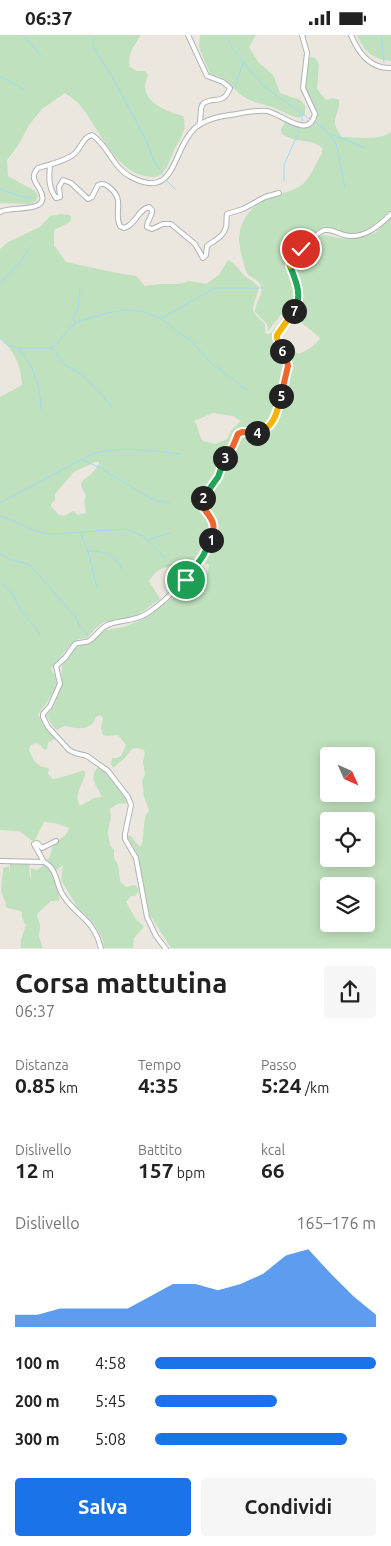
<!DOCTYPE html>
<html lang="it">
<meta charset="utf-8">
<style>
:root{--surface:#fff;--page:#f6f6f6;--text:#222;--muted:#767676;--accent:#1a73e8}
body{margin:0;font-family:Ubuntu,sans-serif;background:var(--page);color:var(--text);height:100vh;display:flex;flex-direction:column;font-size:19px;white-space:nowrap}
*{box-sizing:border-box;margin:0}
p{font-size:16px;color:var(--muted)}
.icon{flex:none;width:28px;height:28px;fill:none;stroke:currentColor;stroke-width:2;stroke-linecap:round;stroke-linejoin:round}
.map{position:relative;height:914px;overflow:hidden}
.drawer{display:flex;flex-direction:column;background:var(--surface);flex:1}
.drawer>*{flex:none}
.needle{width:32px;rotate:135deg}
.controls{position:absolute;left:320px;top:712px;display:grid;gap:10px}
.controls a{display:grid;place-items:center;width:55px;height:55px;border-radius:5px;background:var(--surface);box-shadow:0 2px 12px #0003;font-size:25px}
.pin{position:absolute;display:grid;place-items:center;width:42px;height:42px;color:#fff;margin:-21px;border:2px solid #fff;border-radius:50%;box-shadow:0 1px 5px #0007}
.km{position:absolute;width:25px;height:25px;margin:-12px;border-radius:50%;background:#222;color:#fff;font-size:14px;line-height:25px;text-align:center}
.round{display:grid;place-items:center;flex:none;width:52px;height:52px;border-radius:5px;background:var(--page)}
.headline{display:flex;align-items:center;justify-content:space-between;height:85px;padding:0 15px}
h1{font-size:28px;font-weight:700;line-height:38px}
.stats{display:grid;grid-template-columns:repeat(3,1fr);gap:8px;height:85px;padding:5px 15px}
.stats div{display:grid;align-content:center}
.stats b{font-size:21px;font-weight:700}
.stats small{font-size:14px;font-weight:400}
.stats p{font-size:14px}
.chart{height:140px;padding:10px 15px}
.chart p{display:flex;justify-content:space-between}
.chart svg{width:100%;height:90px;margin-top:5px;fill:var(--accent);opacity:.7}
.action{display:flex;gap:10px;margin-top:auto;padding:10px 15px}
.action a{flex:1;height:58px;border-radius:5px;background:var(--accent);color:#fff;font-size:20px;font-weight:700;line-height:58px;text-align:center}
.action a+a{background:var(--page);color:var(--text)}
ul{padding:0 15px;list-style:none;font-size:16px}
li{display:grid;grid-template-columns:80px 60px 1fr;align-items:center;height:38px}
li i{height:12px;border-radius:6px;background:var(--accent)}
.status{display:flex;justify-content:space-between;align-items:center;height:35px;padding:0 25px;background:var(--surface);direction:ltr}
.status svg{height:14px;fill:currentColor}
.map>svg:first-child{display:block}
.green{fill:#c0e1bd;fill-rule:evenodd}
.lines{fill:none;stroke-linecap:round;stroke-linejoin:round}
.stream{stroke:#a1daf9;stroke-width:1}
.minor-casing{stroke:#b0b3b7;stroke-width:6}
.minor{stroke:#fff;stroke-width:4}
.split-1-casing{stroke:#fff;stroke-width:10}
.split-2-casing{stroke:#fff;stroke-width:10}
.split-3-casing{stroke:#fff;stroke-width:10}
.split-4-casing{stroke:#fff;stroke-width:10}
.split-5-casing{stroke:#fff;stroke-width:10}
.split-6-casing{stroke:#fff;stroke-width:10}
.split-7-casing{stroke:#fff;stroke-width:10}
.split-8-casing{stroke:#fff;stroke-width:10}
.split-9-casing{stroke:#fff;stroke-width:10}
.split-1{stroke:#22a559;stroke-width:6}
.split-2{stroke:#f0652b;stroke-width:6}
.split-3{stroke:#22a559;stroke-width:6}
.split-4{stroke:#f0652b;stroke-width:6}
.split-5{stroke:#f5b400;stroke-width:6}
.split-6{stroke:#f0652b;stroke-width:6}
.split-7{stroke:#f5b400;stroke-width:6}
.split-8{stroke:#22a559;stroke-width:6}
.split-9{stroke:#f5b400;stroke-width:6}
</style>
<div class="status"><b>06:37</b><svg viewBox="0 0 49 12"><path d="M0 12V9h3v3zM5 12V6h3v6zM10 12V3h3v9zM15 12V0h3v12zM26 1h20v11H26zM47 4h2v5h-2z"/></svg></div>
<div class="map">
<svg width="391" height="914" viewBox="0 0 391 914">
<rect width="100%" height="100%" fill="#ebe7df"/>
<!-- green -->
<g class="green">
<path d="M0,0H141C134,11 127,19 130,32L137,36H145L148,40C147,43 145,48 145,52C145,68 170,78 183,81C188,93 181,103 175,113C171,121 168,134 160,140C156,143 150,142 145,141C114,135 98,92 80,70C76,65 70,62 65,58L42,74L29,90L19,109L7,125L8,141L35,156L38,161L36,166L30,169L0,168Z"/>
<path d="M200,0H256L249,12L258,27L273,40L280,58L291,62L299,64L305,70V80L299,83C290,81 282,76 274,73C265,69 253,68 244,62C228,51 232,44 210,39L199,12Z"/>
<path d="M357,0H391V26C373,25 364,16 357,0Z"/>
<path d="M310,22L315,23L319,29L317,54L326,65L333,63L339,65C341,79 327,85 342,102C357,102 379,106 391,97V175C380,187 362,203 344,198C337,196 330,190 322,193C314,195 308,206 301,210C295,214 290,215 286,222L296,256L295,262L268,296L267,289L255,277C255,267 264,259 261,251C259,245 251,243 247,238C244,232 239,211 239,204C240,181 255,167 276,160C286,157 297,155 304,148C311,141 317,126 322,118V113C314,104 294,108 282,99L281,94L285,87C294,91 302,95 311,90C328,81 306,64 305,52C304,44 307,33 308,24Z"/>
<path d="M61,179L69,180L71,182L70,187L54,195V210L66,227L122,239L136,241L145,251L160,249H178L190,246L206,249L219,240L228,225C236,229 240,237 246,242C251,245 255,248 259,252C254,274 246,272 265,289V298L267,299H270L293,269L274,301V305L284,330L273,379C262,401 255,390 238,397L220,426L213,444L199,465V474C202,477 206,479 208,482C218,496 197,523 189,534C169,533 162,527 149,546L160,564L139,579L125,584L104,587L98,591L87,603C74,602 69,612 62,621C59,626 55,629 51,634C53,638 56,641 57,644C60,652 42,674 38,680L48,696L56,703L48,708L47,714L45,715L39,709L35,708L30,711L29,715C34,726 36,732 49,733L48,739L53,744C64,742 73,739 84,735L85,739C83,750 73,759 80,771L94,763L102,762C97,751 88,743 98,732L110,741L129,767L124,769C118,766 114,772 110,774L111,783L109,789L108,799L110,810L114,815V823L118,830L120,846L126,852L134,850L137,852L139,856L135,861H131L126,867L135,883L144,892L134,903L133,913H104L103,905L95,890L77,872L61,845L63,830L57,835H55L47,825C53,819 50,817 53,811C57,803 67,803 69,793L55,788L44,787L34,807L19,796L0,795V362L22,350C21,331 15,316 0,304V214L8,207L40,192L50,181ZM213,378L233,381L241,386L233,393L227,404L215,409L203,406C198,400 199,392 194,386ZM95,427H99V429C96,432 95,435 92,438C80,449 78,445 86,461L84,465L86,478L78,480L73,476L64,481L58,479L51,471V469L55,465V459L74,437Z"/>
<path d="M391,183V913H171L150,880L137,818L128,803V801L130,800L139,811L142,810L145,782L149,775L144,762L142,745C147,739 144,735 143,728C143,723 146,721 144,715L136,713L132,714L125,723L113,733L111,729L112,723H117L121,721L126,710L118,700L107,701L103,700L101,694L103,683L100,680L96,682C92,696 77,694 65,691L56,695L46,681L54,671L61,652L62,630L68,624L72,615L81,610L90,609L105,595L123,592L142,585L171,564L189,557L196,553L206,544L209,530L202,527L209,517L215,501L214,498C219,478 205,476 206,465C208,457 216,451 219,445C222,439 223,432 226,426C231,418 236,412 239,402C246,398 254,402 262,399C281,393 286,350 291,332C290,323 283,316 281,307L289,316L292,314L298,319C305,317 316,310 320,303L302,288L298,281L296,274L300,263V253L293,230L295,222L316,203L323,200L347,204L375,198ZM329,721H366V759H329ZM329,786H366V824H329ZM329,851H366V889H329Z"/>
<path d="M10,828H29L30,843H31V833L37,835L44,830C54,837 61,854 59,866H51L38,878L37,881L40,890L39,902L43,913H21V904L26,890L22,883V877C17,874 11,875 6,872C6,866 4,865 2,859C0,855 3,840 3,833L9,831L10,839Z"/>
</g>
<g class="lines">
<!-- stream -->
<g class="stream">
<path d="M23,0L41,21"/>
<path d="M94,0L93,12L114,45L146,105L154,126L164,141"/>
<path d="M225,0L233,14L263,51L310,84"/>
<path d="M381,0L384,28"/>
<path d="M0,41L25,55"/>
<path d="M235,51L243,28"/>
<path d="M315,87L328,98L336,108L345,153"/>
<path d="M302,89V78"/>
<path d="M331,99L365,113"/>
<path d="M167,146L175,154"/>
<path d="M284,146V130L300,94"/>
<path d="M0,154L23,162L32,163"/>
<path d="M0,248L20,227L31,212"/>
<path d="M162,283L215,253H263"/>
<path d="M75,288L73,282L78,274L80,253"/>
<path d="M0,303L8,310L17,313H51L57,309L67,296L77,287L107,278L125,275L142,276L161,284L166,287L193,308L211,328L247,355"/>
<path d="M52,313L64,329L81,339L91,348L112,372"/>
<path d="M18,314C34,330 40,351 41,374"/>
<path d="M82,425L99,432L113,441L154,465L169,468"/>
<path d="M0,468C23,456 45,443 68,432C79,426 91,418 104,416C129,412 155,416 181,419"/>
<path d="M0,481C18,486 33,498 51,499L126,494L143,501L165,523"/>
<path d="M81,498L90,523L97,553"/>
<path d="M148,505L170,498"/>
<path d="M88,516C107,516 113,519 123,535"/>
<path d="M0,518L9,524L30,530L75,581L79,590L89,601"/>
<path d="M0,548C15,558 13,563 22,577C28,585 35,590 40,600"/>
</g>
<!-- minor casing -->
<g class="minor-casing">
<g id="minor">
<path d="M188,0L207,41L223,47L230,53C223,71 214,61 204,68C199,71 202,83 199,90"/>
<path d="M351,0C358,17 370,34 391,33"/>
<path d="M50,130C49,142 48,152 56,163L60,162L59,152L63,145L71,148L88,164L92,162L98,150C103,148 105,149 109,152C126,165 113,177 120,191L124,193C136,190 137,175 149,172L152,175C153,182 146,186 147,192L152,194L163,189H171L195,209L203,223L206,220L207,211C214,205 223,203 226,192C227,188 226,183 227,179L243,174L265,162L279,158"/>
<path d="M0,177C10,170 53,180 40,155C35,146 30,142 38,133C48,130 70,125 76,117C82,111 83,102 92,100C108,110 113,133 131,142C177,166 171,115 195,93C207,83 222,81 237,79C247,77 258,75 267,76C282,79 309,105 315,79L303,53L307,18L302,0"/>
<path d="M0,826L44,827C56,833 56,846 61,857C74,881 94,882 101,914"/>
<path d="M44,827L34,809L37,808L42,813L56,806"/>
<path d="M166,914L156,901L147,882L136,823L125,804V799L131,770L128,762L108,736L87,721L75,718L69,715L48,692L43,682V679L50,671L60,649L56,631L65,623L75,609C79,607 85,608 89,606C97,601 101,591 110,589C122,585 135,586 146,579C169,565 216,518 214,490C213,482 206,477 202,471L203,463L218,442L223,427L233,411L237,400C245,395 255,400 263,395C268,393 272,389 274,384C279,376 290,335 288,327C286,318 279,311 277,302C282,289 296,279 298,265C300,252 287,233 290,224C292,219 321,195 325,195C332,194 338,198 344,200C363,205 379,191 391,179"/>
</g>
</g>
<!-- minor -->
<use href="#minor" class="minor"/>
</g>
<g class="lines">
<!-- split-1 casing -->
<g class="split-1-casing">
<path id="split-1" d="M186,545L203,521L211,505"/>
</g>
<!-- split-2 casing -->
<g class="split-2-casing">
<path id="split-2" d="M203,463L202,471C212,485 217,487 211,505"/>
</g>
<!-- split-3 casing -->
<g class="split-3-casing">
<path id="split-3" d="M203,463L218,442L225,423"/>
</g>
<!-- split-4 casing -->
<g class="split-4-casing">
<path id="split-4" d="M225,423L233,411L238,399L242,397L257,398"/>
</g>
<!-- split-5 casing -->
<g class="split-5-casing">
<path id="split-5" d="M257,398C275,392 277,377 281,361"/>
</g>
<!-- split-6 casing -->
<g class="split-6-casing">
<path id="split-6" d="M281,361L288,331L287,325L282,316"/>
</g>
<!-- split-7 casing -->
<g class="split-7-casing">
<path id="split-7" d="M282,316L277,303V300L294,276"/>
</g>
<!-- split-8 casing -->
<g class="split-8-casing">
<path id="split-8" d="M290,231C296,246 303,261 294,276"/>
</g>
<!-- split-9 casing -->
<g class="split-9-casing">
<path id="split-9" d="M290,231C289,222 294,219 301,214"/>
</g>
<!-- split-1 -->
<use href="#split-1" class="split-1"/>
<!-- split-2 -->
<use href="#split-2" class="split-2"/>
<!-- split-3 -->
<use href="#split-3" class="split-3"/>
<!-- split-4 -->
<use href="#split-4" class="split-4"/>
<!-- split-5 -->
<use href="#split-5" class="split-5"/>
<!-- split-6 -->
<use href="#split-6" class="split-6"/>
<!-- split-7 -->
<use href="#split-7" class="split-7"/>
<!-- split-8 -->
<use href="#split-8" class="split-8"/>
<!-- split-9 -->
<use href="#split-9" class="split-9"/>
</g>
</svg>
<div class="controls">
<a><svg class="needle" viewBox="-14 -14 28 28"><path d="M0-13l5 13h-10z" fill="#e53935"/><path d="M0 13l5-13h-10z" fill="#767676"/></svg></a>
<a><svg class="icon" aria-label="locate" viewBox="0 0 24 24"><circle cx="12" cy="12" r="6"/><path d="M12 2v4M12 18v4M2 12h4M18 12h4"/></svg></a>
<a><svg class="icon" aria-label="layers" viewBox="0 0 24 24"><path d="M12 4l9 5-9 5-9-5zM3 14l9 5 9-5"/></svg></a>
</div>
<div class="pin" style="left:186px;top:545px;background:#1e9e55"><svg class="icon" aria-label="arrive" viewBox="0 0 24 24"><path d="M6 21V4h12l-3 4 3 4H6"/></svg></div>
<div class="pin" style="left:301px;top:214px;background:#d93025"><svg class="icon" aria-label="check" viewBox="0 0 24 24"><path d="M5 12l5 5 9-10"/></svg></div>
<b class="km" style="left:211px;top:505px">1</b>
<b class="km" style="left:203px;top:463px">2</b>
<b class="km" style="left:225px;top:423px">3</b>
<b class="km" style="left:257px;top:398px">4</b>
<b class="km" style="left:281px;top:361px">5</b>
<b class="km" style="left:282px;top:316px">6</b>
<b class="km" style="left:294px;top:276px">7</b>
</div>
<section class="drawer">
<div class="headline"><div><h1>Corsa mattutina</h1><p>06:37</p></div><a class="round"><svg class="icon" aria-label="share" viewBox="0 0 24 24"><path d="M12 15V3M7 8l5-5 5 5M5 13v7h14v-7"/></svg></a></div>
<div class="stats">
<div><p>Distanza</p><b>0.85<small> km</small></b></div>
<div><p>Tempo</p><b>4:35</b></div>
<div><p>Passo</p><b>5:24<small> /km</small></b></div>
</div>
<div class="stats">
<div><p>Dislivello</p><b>12<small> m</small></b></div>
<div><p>Battito</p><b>157<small> bpm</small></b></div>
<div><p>kcal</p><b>66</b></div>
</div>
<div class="chart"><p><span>Dislivello</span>165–176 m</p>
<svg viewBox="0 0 160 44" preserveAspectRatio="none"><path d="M0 44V38L10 38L20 35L30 35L40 35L50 35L60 29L70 23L80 23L90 26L100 23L110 18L120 9L130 6L140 18L150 29L160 38V44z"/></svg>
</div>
<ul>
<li><b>100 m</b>4:58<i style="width:100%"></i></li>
<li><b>200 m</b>5:45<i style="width:55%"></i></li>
<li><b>300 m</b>5:08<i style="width:87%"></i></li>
</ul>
<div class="action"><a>Salva</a><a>Condividi</a></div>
</section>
